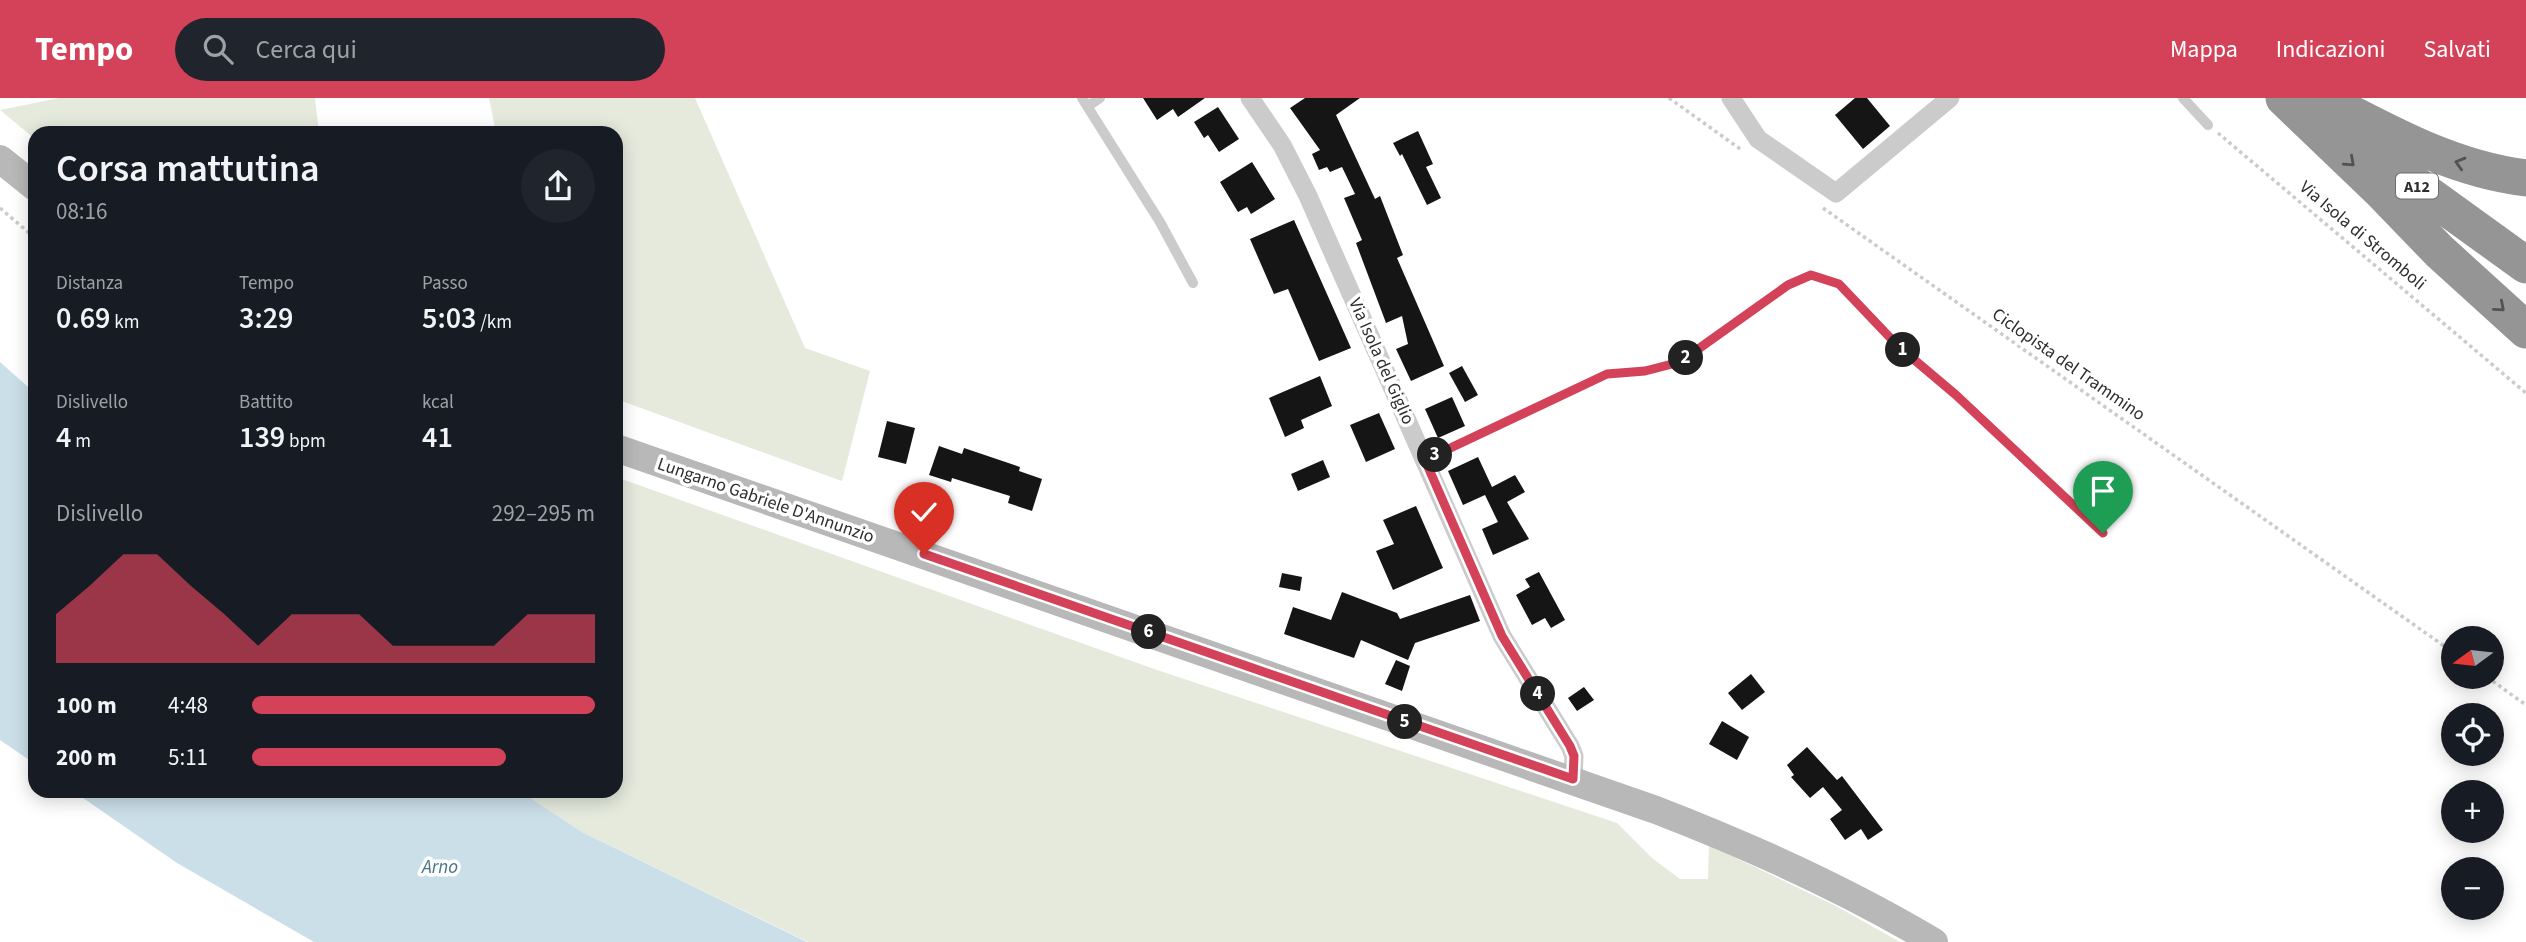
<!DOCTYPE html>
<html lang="it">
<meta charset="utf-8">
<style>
:root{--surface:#171b24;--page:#20242c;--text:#f1f3f6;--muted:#9ea1a6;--accent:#d34258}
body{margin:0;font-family:"Source Sans 3",sans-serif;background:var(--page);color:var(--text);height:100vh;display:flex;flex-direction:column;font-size:26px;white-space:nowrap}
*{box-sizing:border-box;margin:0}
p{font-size:23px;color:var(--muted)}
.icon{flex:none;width:38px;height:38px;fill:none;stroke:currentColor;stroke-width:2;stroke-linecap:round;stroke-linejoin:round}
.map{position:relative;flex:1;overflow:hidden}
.details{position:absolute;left:28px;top:28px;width:595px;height:672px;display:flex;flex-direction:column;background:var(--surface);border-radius:21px;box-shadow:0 4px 18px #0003}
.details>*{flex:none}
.needle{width:46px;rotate:255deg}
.tools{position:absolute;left:2441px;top:528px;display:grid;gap:14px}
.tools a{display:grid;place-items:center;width:63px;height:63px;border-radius:50%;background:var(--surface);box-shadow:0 4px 18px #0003;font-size:35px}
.pin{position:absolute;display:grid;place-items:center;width:60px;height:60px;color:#fff;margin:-72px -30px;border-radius:50% 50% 50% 0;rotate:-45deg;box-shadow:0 0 7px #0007}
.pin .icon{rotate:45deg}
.km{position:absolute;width:35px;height:35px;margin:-18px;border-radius:50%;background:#222;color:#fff;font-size:19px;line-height:35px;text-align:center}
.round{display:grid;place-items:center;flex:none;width:74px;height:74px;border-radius:37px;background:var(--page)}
.summary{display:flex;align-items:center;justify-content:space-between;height:119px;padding:0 28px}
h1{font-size:38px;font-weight:600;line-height:52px}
.figures{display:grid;grid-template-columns:repeat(3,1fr);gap:10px;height:119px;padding:7px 28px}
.figures div{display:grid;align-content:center}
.figures b{font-size:30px;font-weight:600}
.figures small{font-size:19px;font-weight:400}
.figures p{font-size:19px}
.chart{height:196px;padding:14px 28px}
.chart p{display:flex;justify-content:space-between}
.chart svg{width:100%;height:126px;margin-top:7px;fill:var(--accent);opacity:.7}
ul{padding:0 28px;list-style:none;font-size:23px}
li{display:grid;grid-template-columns:112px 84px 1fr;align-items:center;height:52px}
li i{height:18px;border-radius:9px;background:var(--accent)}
header{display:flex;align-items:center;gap:42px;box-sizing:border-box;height:98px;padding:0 35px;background:var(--accent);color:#fff}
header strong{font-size:33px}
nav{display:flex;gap:38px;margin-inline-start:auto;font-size:24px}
.search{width:490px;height:63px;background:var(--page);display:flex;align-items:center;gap:18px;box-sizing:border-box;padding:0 24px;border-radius:38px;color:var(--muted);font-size:26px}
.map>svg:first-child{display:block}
.green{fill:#e5eadd}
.water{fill:#cbdfe8}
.building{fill:#151515}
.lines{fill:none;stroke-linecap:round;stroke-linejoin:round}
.path{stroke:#cbcbcb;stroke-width:3.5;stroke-dasharray:3.5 3.5;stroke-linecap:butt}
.service{stroke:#cbcbcb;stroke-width:10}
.minor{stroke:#cbcbcb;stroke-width:19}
.secondary{stroke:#b8b8b8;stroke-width:28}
.motorway{stroke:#959595;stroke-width:37}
.oneway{stroke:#525252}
.route-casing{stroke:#fff;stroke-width:14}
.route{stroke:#d34258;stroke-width:9}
.labels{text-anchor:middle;stroke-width:7;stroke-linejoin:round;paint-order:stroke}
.shield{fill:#fff;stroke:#6d6d6d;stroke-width:2}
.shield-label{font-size:16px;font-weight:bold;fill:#2e2e2e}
.street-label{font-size:18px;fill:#2e2e2e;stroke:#fff}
.water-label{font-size:19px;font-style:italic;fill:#447388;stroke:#fff}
</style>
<header>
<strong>Tempo</strong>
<div class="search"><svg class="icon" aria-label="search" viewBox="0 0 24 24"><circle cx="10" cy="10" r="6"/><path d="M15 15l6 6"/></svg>Cerca qui</div>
<nav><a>Mappa</a><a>Indicazioni</a><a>Salvati</a></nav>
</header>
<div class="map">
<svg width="2526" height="844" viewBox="0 0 2526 844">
<rect width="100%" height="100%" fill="#fff"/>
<!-- green -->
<g class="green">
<path d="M59,0H315L319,35H35V41L0,12Z"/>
<path d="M489,0H695L805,250L870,273L842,383L616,301V35H496Z"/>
<path d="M616,379L1157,572L1617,725L1652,760L1680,781H1708L1709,747L1836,808L1900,844H808L582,734L520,693H616Z"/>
</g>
<!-- water -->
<g class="water">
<path d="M0,264L35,295V666L0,642Z"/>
<path d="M73,693H520L582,734L807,844H314L177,765Z"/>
</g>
<!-- building -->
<g class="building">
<path d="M1143,0H1205L1178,19L1173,11L1157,22Z"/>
<path d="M1305,0H1360L1336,17L1375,101L1380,98L1387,116L1403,157L1397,160L1444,268L1411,283L1396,251L1408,246L1402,218L1386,225L1356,145L1362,142L1344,100L1355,96L1342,69L1330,74L1327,69L1319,72L1312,56L1320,52L1290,10Z"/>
<path d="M1855,0H1867L1890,28L1863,51L1835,17Z"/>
<path d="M1218,9L1239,41L1219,54L1208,37L1204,40L1194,24Z"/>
<path d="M1418,33L1433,66L1426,69L1441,100L1427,107L1402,56L1400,58L1393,45Z"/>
<path d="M1252,64L1275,101L1251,116L1247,109L1238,114L1220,84Z"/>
<path d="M1294,122L1351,250L1319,263L1288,191L1274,196L1250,141Z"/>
<path d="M1462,268L1478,297L1465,304L1449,275Z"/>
<path d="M1320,278L1332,308L1301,322L1304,330L1285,339L1269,300Z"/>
<path d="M1452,299L1465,328L1438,340L1425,311Z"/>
<path d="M1379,315L1395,351L1366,364L1350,327Z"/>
<path d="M887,323L915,330L906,366L878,359Z"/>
<path d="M939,348L962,356L964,350L1020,369L1019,373L1042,381L1032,413L1008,405L1010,398L952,380L951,384L929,377Z"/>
<path d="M1478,359L1492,389L1515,377L1525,394L1507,404L1529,441L1493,457L1482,431L1498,424L1485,397L1463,407L1448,373Z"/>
<path d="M1323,362L1330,379L1298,393L1291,376Z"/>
<path d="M1416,408L1443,470L1393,492L1376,453L1394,446L1383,422Z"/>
<path d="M1539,474L1565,522L1551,530L1545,520L1532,527L1516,497L1530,489L1525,481Z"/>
<path d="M1282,475L1302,479L1300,493L1279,489Z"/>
<path d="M1342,494L1397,515L1400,521L1470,497L1480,523L1415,545L1408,562L1361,542L1354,560L1284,536L1293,509L1331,522Z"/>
<path d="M1396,562L1410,568L1402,593L1385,586Z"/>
<path d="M1751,576L1765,594L1742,612L1728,595Z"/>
<path d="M1584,589L1594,602L1577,613L1568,600Z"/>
<path d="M1722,623L1749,639L1737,662L1709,646Z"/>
<path d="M1807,649L1837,682L1842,678L1883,732L1868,742L1861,731L1845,742L1830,721L1842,712L1823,689L1810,700L1791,679L1794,677L1787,667Z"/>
</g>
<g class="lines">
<!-- path -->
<g class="path">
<path d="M1669,0L1743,53"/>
<path d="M2218,35L2526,295"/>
<path d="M0,110L35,140"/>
<path d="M1823,110L2454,555"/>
<path d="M1619,275L1669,269L1680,264L1788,187L1811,177L1839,186L1898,248L1956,297L2103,435"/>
<path d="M2487,579L2526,607"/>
</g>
<!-- service -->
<g class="service">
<path d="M1082,0L1160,124L1193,185"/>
<path d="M2183,0L2208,27"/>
<path d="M1088,8L1100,0"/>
<path d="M1425,362L1607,276"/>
</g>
<!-- minor -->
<g class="minor">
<path d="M1250,0L1282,47L1308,98L1502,538L1570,648L1574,658L1573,681"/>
<path d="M1731,0L1758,41L1836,95L1950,0"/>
</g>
<!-- secondary -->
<g class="secondary">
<path d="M0,61L35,89"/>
<path d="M616,350L1656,712C1752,749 1845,791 1934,844"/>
</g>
<!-- motorway -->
<g class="motorway">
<path d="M2284,0L2381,93L2439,153L2526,232"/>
<path d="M2321,0C2387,34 2451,71 2526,80"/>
<path d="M2352,33L2422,92L2526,167"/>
</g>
</g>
<!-- one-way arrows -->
<defs><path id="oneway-chevron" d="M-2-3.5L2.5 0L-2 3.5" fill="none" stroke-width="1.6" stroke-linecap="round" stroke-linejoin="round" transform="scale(1.75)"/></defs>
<g class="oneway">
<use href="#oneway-chevron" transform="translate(2350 64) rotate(42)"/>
<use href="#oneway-chevron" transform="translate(2460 65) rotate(-164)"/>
<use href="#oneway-chevron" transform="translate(2500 209) rotate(41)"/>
</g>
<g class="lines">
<!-- route casing -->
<g class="route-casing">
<path id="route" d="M924,456L1573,681L1574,658L1570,648L1502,538L1425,362L1607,276L1645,273L1680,264L1788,187L1811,177L1839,186L1898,248L1956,297L2103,435"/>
</g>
<!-- route -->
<use href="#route" class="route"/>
</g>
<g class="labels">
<!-- shield labels -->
<rect class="shield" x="2396" y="75.5" width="42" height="25" rx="5"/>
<g class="shield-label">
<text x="2417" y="94">A12</text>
</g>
<!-- street labels -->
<g class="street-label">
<text transform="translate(2363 137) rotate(40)" y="6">Via Isola di Stromboli</text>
<text transform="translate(1382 263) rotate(66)" y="6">Via Isola del Giglio</text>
<text transform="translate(2069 266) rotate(35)" y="6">Ciclopista del Trammino</text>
<text transform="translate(766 402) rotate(19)" y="6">Lungarno Gabriele D'Annunzio</text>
</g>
<!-- water labels -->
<g class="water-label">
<text x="440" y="775">Arno</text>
</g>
</g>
</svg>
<div class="tools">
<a><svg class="needle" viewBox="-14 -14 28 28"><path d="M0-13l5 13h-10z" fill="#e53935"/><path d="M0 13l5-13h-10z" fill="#9ea1a6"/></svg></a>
<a><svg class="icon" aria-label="locate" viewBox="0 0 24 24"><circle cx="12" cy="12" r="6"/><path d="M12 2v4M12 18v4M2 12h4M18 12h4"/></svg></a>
<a>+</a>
<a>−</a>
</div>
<div class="pin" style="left:2103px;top:435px;background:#1e9e55"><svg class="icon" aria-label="arrive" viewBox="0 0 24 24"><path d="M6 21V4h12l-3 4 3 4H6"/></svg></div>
<div class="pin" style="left:924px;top:456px;background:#d93025"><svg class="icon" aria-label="check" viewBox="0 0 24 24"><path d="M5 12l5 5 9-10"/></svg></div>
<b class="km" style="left:1903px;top:252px">1</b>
<b class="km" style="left:1686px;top:260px">2</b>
<b class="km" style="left:1435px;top:357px">3</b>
<b class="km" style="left:1538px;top:596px">4</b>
<b class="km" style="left:1405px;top:624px">5</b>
<b class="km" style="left:1149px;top:534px">6</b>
<section class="details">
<div class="summary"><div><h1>Corsa mattutina</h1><p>08:16</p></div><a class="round"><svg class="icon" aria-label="share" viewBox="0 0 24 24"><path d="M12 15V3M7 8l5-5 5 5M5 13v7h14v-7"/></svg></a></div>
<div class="figures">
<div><p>Distanza</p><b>0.69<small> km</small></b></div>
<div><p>Tempo</p><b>3:29</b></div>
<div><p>Passo</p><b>5:03<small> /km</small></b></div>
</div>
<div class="figures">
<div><p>Dislivello</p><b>4<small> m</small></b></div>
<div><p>Battito</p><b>139<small> bpm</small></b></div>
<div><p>kcal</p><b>41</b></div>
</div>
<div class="chart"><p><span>Dislivello</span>292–295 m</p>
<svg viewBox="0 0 160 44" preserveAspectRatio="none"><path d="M0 44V27L10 17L20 6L30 6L40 17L50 27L60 38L70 27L80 27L90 27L100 38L110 38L120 38L130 38L140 27L150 27L160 27V44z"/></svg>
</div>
<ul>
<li><b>100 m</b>4:48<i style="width:100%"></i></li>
<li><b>200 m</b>5:11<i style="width:74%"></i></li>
</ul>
</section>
</div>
